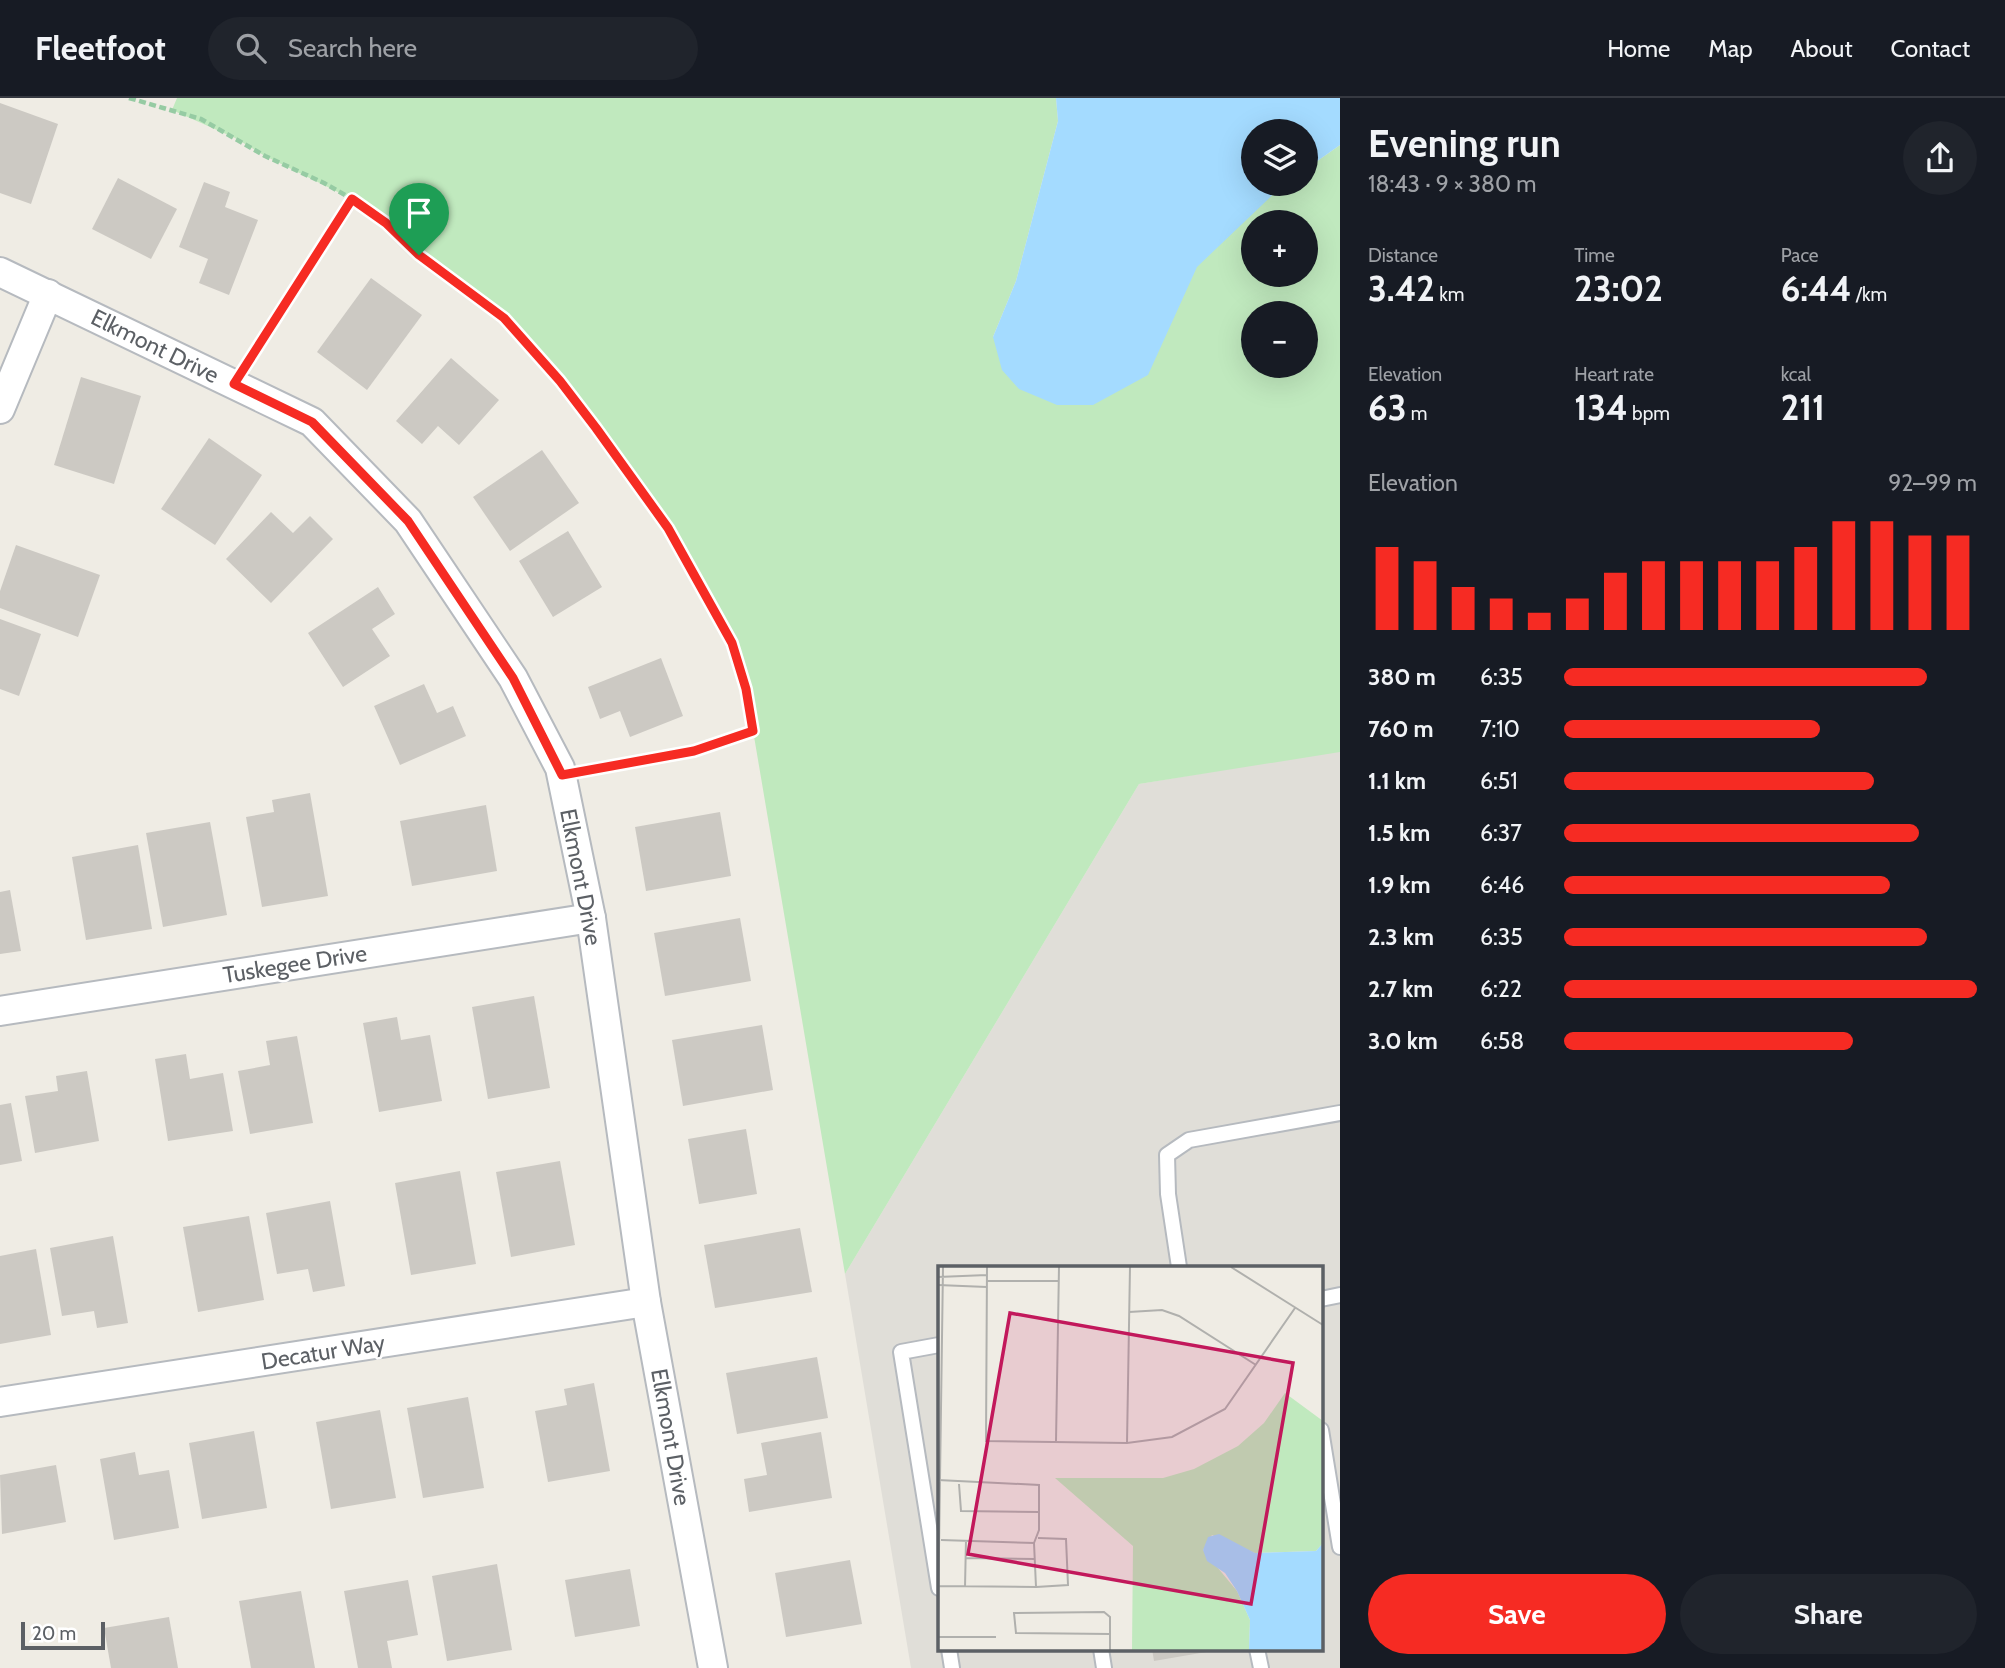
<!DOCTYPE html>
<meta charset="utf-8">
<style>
:root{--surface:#171b24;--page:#20242c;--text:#f1f3f6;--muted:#9ea1a6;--line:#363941;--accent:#f62b23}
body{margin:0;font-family:Cabin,sans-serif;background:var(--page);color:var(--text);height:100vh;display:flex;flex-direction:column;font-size:26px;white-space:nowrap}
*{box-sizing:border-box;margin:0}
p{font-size:23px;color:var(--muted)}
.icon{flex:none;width:38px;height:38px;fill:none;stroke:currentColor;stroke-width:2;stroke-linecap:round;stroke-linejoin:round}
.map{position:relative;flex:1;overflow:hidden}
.panel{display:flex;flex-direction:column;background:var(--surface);width:665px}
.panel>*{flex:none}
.tools{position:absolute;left:1241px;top:21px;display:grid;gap:14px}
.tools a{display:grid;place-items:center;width:77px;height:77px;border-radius:50%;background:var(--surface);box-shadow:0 7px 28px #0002;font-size:35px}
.scale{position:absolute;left:21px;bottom:18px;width:84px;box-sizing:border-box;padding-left:7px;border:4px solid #5c6065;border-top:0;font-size:19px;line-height:24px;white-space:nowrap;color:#5c6065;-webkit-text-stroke:5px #fff;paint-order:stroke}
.pin{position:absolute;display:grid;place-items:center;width:60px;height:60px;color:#fff;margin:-72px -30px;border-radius:50% 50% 50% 0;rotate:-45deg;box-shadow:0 0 7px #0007}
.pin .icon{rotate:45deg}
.round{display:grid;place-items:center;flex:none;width:74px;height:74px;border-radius:37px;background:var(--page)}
.headline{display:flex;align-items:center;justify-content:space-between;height:119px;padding:0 28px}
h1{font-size:38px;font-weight:700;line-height:52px}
.stats{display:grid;grid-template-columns:repeat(3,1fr);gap:10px;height:119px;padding:7px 28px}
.stats div{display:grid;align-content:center}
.stats b{font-size:35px;font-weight:700}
.stats small{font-size:19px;font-weight:400}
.stats p{font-size:19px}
.chart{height:196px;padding:14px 28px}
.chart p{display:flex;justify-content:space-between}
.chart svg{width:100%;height:126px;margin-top:7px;stroke:var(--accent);stroke-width:6}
.primary-button{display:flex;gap:14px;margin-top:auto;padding:14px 28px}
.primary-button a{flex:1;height:80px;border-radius:42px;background:var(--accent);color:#fff;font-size:28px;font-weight:700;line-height:80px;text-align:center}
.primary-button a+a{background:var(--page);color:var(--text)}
ul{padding:0 28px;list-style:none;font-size:23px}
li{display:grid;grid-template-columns:112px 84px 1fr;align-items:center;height:52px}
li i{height:18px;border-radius:9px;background:var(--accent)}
header{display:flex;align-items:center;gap:42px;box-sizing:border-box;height:98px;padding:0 35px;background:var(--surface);border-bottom:2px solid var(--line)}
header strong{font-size:33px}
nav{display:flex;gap:38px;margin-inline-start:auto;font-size:24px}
.search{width:490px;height:63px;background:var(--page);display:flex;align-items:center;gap:18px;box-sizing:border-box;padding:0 24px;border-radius:38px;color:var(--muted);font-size:26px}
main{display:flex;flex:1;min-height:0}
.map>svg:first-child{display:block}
.industrial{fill:#e0ded8;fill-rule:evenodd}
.green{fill:#c0e9be;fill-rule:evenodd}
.water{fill:#a4dbff}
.building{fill:#ccc9c3}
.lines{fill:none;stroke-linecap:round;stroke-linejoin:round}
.service-casing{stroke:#b6babf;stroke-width:18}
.minor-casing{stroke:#b6babf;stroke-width:32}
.path{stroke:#96cba3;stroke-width:4.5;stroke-dasharray:7 3.5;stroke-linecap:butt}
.service{stroke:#fff;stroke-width:14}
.minor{stroke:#fff;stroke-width:28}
.route-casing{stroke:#fff;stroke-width:14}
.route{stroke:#f62b23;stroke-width:9}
.labels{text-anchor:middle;stroke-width:5;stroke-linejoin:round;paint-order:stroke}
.street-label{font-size:23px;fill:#5c6065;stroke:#fff}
.inset-road{fill:none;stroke:#b0b0ad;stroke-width:2}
.view{fill:#c2185b;fill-opacity:0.15;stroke:#c2185b;stroke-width:3.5}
.inset-edge{fill:none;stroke:#5c6065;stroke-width:3.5}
</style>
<header>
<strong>Fleetfoot</strong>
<div class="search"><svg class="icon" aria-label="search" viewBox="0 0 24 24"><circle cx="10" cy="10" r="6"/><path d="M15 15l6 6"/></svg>Search here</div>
<nav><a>Home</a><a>Map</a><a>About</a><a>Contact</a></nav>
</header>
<main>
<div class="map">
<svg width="1340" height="1570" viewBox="0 0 1340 1570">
<rect width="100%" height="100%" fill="#efece4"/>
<!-- industrial -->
<path class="industrial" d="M1340,652V1570H911L845,1176L1139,686ZM939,1169H1321V1551H939Z"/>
<!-- green -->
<path class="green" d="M177,0H1056L1058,23L1016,183L993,239L1197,168L1281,88L1284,86H1306V71L1340,47V654L1139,686L845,1176L746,591L732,545L668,430L560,283L504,220L419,157L352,101L265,58L235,40L172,12ZM1253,124H1306V177H1253ZM1253,215H1306V268H1253Z"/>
<!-- water -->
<path class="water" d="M1056,0H1340V47L1306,71V33H1253V86H1284L1197,169L1148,277L1093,307H1057L1019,291L1002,272L993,239L1016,183L1058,23Z"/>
<!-- building -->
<g class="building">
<path d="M0,5L58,26L31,106L0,95Z"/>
<path d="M118,80L177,111L151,161L92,131Z"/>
<path d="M204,84L230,94L225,109L258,122L229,197L199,185L208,161L179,149Z"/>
<path d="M371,180L422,217L367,292L317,254Z"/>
<path d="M451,260L499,302L459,347L438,328L422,346L396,323Z"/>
<path d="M81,279L141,298L114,386L54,367Z"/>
<path d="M209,340L262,377L215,447L161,411Z"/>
<path d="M542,352L579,405L510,453L473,399Z"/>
<path d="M271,414L293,435L310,418L333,441L271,505L226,461Z"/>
<path d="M568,433L602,489L553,519L519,463Z"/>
<path d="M16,447L100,477L78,539L0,510V493Z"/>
<path d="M378,489L395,516L372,531L390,558L343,589L308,535Z"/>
<path d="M0,521L41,536L19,598L0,591Z"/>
<path d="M661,560L683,618L630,639L620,613L600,621L588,589Z"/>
<path d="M424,586L437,615L453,608L466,638L400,667L374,608Z"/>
<path d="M310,695L328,798L262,809L246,719L274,714L272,702Z"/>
<path d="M486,707L497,773L412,788L400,723Z"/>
<path d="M720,714L731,778L646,793L635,729Z"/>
<path d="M210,724L227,817L163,829L146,735Z"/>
<path d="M138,747L152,831L86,842L72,759Z"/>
<path d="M10,792L21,853L0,856V794Z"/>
<path d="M740,820L751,883L665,898L654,835Z"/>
<path d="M534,898L550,990L488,1001L472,909Z"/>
<path d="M397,919L401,942L430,937L442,1003L379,1014L363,925Z"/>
<path d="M762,927L773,992L683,1008L672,942Z"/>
<path d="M297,938L313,1025L250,1036L238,973L270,967L266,943Z"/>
<path d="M186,956L190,981L223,975L233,1033L168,1043L155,961Z"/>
<path d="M87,973L99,1043L35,1055L25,998L58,993L56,978Z"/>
<path d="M11,1005L22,1063L0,1067V1007Z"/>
<path d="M746,1031L757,1096L699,1106L688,1041Z"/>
<path d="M560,1063L575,1147L511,1159L496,1074Z"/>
<path d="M460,1073L476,1166L411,1177L395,1085Z"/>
<path d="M330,1103L345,1188L313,1194L308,1171L277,1176L266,1115Z"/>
<path d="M249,1118L264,1202L198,1214L183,1129Z"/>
<path d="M800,1130L812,1194L715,1210L704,1147Z"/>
<path d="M113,1138L128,1225L97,1230L94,1213L62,1218L50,1150Z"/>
<path d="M36,1151L51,1237L0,1246V1158Z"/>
<path d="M817,1259L828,1320L737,1336L726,1275Z"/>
<path d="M594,1285L610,1373L548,1384L535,1313L567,1307L564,1291Z"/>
<path d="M468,1299L484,1390L423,1400L407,1310Z"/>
<path d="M380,1312L396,1400L331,1411L316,1324Z"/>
<path d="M254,1333L267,1410L202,1421L189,1345Z"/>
<path d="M821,1334L832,1400L749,1414L744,1381L767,1377L761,1345Z"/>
<path d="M135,1354L139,1377L169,1372L179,1430L114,1442L100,1361Z"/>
<path d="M56,1367L66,1424L2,1436L0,1377Z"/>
<path d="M850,1462L862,1526L786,1539L775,1475Z"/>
<path d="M497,1466L512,1552L447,1563L432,1478Z"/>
<path d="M630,1471L640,1528L575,1539L565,1482Z"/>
<path d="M408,1482L418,1537L387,1543L392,1570H358L344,1493Z"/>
<path d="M301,1493L315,1570H251L239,1503Z"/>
<path d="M169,1519L178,1570H111L104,1530Z"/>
<path d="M1152,1551H1218V1552L1154,1563Z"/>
</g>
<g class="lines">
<!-- service casing -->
<g class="service-casing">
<g id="service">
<path d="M1179,1169L1168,1096L1167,1057L1189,1042L1340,1015"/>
<path d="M1321,1201L1340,1197"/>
<path d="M939,1247L901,1254L939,1490"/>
<path d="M1321,1332L1340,1449"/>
<path d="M949,1551L952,1570"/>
<path d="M1101,1551L1104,1570"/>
<path d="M1257,1551L1261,1570"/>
</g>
</g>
<!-- minor casing -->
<g class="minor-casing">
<g id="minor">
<path d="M0,174L312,324L408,423L513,580L560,670L591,820L646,1204L713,1570"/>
<path d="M0,311L48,196"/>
<path d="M0,913L591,820"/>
<path d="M0,1304L646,1204"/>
</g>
</g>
<!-- path -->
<g class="path">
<path d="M129,0L201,21L265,58L324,85L352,101L248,265"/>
<path d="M352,101L386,125L419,157L504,220L560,283L596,330L668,430L732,545L746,591L753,633L694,653L587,672"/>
</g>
<!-- service -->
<use href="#service" class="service"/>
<!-- minor -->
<use href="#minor" class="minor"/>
</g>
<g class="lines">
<!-- route casing -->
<g class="route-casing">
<path id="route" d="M352,101L386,125L419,157L504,220L560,283L596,330L668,430L732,545L746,591L753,633L694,653L562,677L513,580L408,423L312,324L234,286Z"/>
</g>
<!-- route -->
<use href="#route" class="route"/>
</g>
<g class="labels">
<!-- street labels -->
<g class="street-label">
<text transform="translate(155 248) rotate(26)" y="8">Elkmont Drive</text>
<text transform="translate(581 779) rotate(79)" y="8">Elkmont Drive</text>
<text transform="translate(295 866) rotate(-9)" y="8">Tuskegee Drive</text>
<text transform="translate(323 1254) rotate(-9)" y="8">Decatur Way</text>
<text transform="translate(671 1339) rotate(80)" y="8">Elkmont Drive</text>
</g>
</g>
<!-- overview -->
<g transform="translate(938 1168)">
<rect width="385" height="385" fill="#efece4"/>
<path d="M347,127L385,155V277L378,285L317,287L274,269L265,284L299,325L312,354L311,384H194L195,280L117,212H225L256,203L300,180L326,157Z" fill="#c0e9be"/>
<path d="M281,268L317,287L378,285L385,277V384H311L312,354L299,325L287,307L269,295L265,284L270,271Z" fill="#a4dbff"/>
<path class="inset-road" d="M49,1L48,175L189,177L234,171L287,143L357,42M293,1L385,59M0,11L49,9M49,15H121M0,19L49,21M191,46L224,44L241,50L318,99M118,175L121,1M189,177L192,1M0,214L101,219V264L96,277M21,218L23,245L101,246M28,292L97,293M0,320L98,321L96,277L3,274M27,321L28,274M98,321L130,319L128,273L100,272M0,354L5,1M172,368L78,367L76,347L166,346L172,351V384M0,371H58"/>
<path class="view" d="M72,47L355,97L313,338L30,288Z"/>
<rect width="385" height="385" class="inset-edge"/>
</g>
</svg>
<div class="tools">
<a><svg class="icon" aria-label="layers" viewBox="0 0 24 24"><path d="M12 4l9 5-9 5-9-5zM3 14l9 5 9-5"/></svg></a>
<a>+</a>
<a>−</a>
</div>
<div class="scale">20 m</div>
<div class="pin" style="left:419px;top:157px;background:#1e9e55"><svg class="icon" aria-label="arrive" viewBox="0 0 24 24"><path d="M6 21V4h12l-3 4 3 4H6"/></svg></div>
</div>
<section class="panel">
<div class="headline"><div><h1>Evening run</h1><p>18:43 · 9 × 380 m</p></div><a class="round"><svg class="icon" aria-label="share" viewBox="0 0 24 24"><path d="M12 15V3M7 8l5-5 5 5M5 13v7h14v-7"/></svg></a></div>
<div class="stats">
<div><p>Distance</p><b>3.42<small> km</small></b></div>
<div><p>Time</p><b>23:02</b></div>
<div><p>Pace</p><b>6:44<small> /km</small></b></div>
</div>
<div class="stats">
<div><p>Elevation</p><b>63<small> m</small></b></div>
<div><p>Heart rate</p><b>134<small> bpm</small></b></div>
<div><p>kcal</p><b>211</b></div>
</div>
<div class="chart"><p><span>Elevation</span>92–99 m</p>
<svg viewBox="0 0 160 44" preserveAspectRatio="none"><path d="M5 44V15M15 44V20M25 44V29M35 44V33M45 44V38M55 44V33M65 44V24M75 44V20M85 44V20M95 44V20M105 44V20M115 44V15M125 44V6M135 44V6M145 44V11M155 44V11"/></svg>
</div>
<ul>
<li><b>380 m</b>6:35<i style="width:88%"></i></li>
<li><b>760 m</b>7:10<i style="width:62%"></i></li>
<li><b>1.1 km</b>6:51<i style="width:75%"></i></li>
<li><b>1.5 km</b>6:37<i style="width:86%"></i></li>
<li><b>1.9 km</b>6:46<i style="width:79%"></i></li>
<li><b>2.3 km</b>6:35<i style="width:88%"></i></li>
<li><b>2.7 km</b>6:22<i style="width:100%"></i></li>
<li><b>3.0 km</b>6:58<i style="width:70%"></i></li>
</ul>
<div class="primary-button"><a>Save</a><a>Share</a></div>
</section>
</main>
